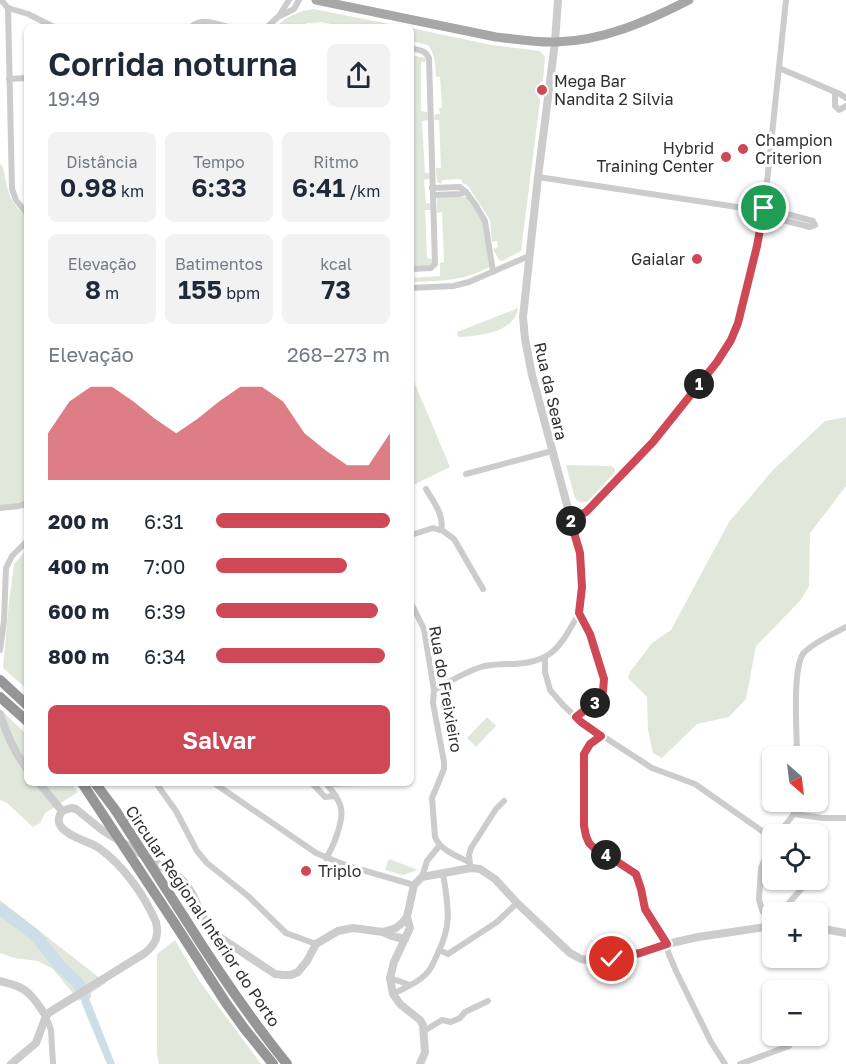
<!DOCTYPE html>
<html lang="pt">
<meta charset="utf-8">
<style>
:root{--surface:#fff;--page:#f2f2f3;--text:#1f2937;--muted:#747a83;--accent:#cf4855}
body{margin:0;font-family:"Golos Text",sans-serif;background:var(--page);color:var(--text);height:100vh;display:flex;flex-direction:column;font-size:22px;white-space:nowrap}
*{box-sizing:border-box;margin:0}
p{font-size:20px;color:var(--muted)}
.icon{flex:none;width:33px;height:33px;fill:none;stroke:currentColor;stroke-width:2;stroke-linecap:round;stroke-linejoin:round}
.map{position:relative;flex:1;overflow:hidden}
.panel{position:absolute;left:24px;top:24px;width:390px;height:762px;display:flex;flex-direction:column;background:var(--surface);border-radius:9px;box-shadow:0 2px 4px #0004}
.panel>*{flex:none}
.needle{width:39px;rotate:152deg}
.fabs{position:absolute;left:762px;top:746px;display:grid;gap:12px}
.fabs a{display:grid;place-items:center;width:66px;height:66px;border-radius:9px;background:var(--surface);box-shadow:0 2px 4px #0004;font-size:30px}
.pin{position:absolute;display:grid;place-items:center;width:51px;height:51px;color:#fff;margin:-26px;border:3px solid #fff;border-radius:50%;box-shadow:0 2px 6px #0007}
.km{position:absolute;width:30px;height:30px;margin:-15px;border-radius:50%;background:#222;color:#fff;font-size:16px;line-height:30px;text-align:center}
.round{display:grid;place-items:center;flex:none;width:63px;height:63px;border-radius:9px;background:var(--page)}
.head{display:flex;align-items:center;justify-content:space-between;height:102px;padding:0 24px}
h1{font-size:33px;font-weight:600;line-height:45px}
.metrics{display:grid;grid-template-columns:repeat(3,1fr);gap:9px;height:102px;padding:6px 24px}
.metrics div{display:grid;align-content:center;border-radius:9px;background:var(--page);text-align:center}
.metrics b{font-size:26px;font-weight:600}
.metrics small{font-size:16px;font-weight:400}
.metrics p{font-size:16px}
.chart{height:168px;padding:12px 24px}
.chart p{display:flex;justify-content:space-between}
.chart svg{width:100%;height:108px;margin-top:6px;fill:var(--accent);opacity:.7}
.button{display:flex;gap:12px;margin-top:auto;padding:12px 24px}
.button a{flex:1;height:69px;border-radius:9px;background:var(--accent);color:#fff;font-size:24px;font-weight:600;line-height:69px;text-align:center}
ul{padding:0 24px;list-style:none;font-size:20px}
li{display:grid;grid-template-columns:96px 72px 1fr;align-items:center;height:45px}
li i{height:15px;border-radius:8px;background:var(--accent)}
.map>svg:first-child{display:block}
.green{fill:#e2e7dc}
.water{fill:#cddee8}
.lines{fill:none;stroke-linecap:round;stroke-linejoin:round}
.river{stroke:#cddee8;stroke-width:12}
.minor{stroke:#ccc;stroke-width:6}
.tertiary{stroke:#ccc;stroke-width:8}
.primary{stroke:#a7a7a7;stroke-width:9}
.motorway{stroke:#969696;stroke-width:10}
.motorway-bridge{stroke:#969696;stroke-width:10}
.route-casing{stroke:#fff;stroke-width:12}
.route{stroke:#cf4855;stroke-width:8}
.poi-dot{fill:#cf4855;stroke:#fff;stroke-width:2}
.labels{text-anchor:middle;stroke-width:6;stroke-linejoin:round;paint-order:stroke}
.poi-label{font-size:16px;fill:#2f2f2f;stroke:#fff;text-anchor:start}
.street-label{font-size:16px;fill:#2f2f2f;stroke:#fff}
</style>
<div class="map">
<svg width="846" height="1064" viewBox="0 0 846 1064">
<rect width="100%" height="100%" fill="#fff"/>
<!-- green -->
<g class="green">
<path d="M314,9L404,27H348L321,22L307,23L298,27H276C287,16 298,11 314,9Z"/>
<path d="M411,28L491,45L540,51L545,57L543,81L540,82L538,97L540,98V101L521,251L502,261L499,260L493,249L498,247L497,241L492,242L490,220L468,186L465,184L462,183L461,179L442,180L441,184L437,182L436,168H441L439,120H434L435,114H440L439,108H442L440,77H436C435,65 436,56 428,45L411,41Z"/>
<path d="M411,55L425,58L426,59L425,62H421V111L427,112L428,120L422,121L425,173H430V179L424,180L426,203H431V210H425L427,258L432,259L433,265L411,266Z"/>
<path d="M0,164L3,167C8,193 8,199 27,218V511L19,506L0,505Z"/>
<path d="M441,197H467L484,222L489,267C465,281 438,281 411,282V278L440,276V263L444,262L442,212L437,213V198Z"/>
<path d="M518,308C515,333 477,336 458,337L457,332Z"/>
<path d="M411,370L415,384L450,467L411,486Z"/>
<path d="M846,417V486L810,533L809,586L800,601L756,646L746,699L729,717L697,724L662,758L653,753L648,730L647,697L628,678L630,672L652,643L671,630L729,522L773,470L825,421Z"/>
<path d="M566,465L611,466L615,469V472L588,501C583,503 579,503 575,498Z"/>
<path d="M27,549V689L3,668L9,602L14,564Z"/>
<path d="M0,709L27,735V783H71L78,792L45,813L40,823L33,827L7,803L0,800Z"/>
<path d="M487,717L496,726L476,747L467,738Z"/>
<path d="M389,859L418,870L403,875L385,870Z"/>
<path d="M0,900L106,983L79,1001L53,969L38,961L14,958L0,953Z"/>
<path d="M175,940L200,982L261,1064H159L157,1054V954Z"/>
</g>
<!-- water -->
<path class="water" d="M77,982L79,983L88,996L93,1008L115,1064H107L82,1004Z"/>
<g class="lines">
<!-- river -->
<path class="river" d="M0,909L35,935L60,966L77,982L85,995"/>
<!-- minor -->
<g class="minor">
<path d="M1,0L8,8L12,189L16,200L27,214"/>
<path d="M8,8L28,14L54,27"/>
<path d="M280,16L294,9L299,0"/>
<path d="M191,27C202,17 216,24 229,27"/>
<path d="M267,27L279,16L289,0"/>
<path d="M411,48C419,50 425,50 429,58L435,264L431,268L411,269"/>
<path d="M779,68L840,94L846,98"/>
<path d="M9,79L27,78"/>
<path d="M835,92V106L839,110L846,106"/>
<path d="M538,177L764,211"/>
<path d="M432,188L460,187L466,192L475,204L485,221L493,272"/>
<path d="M433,195L460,194L466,192"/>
<path d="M763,215L810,227L815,225L813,221L764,208"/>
<path d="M411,288L453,286L469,282L529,256"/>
<path d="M466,474L552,451"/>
<path d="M426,489C433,501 445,516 441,530"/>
<path d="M0,508L19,506L27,503"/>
<path d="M570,519L586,512L653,442L717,361L731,340L738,323L764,211L786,0"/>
<path d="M411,535L433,528L443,531L454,539L483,589"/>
<path d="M411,603L424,629L434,690L433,703L444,762V769L432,798L435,837C440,850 457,856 469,862"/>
<path d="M0,650L4,621L6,568L12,556L27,541"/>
<path d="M545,658V672L550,690L563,705L581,722L652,768L695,784L772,838"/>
<path d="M434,690C449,682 465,672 481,667C491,664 503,664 514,664C554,662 561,645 579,613L590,634L604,679L603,691L601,696L575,717"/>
<path d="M601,736L590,744L584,754V826L586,836L589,843L595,849L607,855L636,874L641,889L645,909L667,944L668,952L676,971L711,1042L725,1064"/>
<path d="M797,756C797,735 792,670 803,654C809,645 836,632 846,627"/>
<path d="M156,783L176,811L197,851L207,863L248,896L286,933L316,944"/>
<path d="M214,783L316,853L345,865L414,885"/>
<path d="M312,783L325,797L336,796"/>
<path d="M327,784L364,783"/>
<path d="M794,814V801"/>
<path d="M778,834L794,814L822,818H846"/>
<path d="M772,842L761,868L759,900L762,910L772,925"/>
<path d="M326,858C333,848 344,820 341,808C339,798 331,790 326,783"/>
<path d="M470,864L469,855L471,848L496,809L504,801"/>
<path d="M422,877L427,861L440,845"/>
<path d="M781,912L810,879"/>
<path d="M439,950L448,954L497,922L517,903"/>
<path d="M390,978L410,985"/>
<path d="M393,994C404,988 416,984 425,975C431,970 434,962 437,955C453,923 448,907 443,873"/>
<path d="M46,1016L51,1030L53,1064"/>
<path d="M424,1031L442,1020L451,1022L460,1018L465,1012L488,1001"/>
<path d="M740,1064L789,1046"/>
</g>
<!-- tertiary -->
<g class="tertiary">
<path d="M558,0L555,42L538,177L523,317L525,339L532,375L580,553L582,587L579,613"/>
<path d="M0,714C7,734 14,752 27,769"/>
<path d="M39,783L62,811"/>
<path d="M62,811L71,808L76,809L102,830L179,877C196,891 199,915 212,932L275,974L283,975H291L298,972L307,961L316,944L338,931L353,928L383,932L396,928L402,923L407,917L414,885L422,877L471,868L480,869L495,879L517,903L570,953L581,959L595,961L612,959L640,953L667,944L698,937L772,926"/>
<path d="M407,917L410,928L394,962L390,978L393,994L400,1004L420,1020L423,1025L425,1052L420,1064"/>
<path d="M818,928L846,933"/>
<path d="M383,932L392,936L405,939"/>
<path d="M0,981C6,983 13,984 19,987C31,992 39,1006 46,1016"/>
<path d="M11,1064L36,1043L46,1016L50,1012L145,953C156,944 159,936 156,922C144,895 124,866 99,848C88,841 71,838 62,828C57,822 58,817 62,811"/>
</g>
<!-- primary -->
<path class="primary" d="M316,0L496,37C516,39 536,43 556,42C603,41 648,21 689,0"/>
<!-- motorway -->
<g class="motorway">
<path d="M0,680L27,705"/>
<path d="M0,697L27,721"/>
<path d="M184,917C216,968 249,1017 287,1064"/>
<path d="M175,924L226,1003L244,1028L273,1064"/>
</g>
<!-- motorway-bridge -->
<g class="motorway-bridge">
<path d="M82,783L175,924"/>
<path d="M95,783L116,811L184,917"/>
</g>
</g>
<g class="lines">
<!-- route casing -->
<g class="route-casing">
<path id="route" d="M612,959L640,953L667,944L645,909L641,889L636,874L607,855L595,849L589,843L586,836L584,826V754L590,744L601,736L581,722L576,717L594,703L601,696L603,691L604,679L590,634L579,613L582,587L580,553L570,519L586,512L653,442L717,362L731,340L738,323L757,246L764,208"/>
</g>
<!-- route -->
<use href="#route" class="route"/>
</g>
<!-- markers -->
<g class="poi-dot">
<circle cx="542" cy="90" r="6"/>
<circle cx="743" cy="149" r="6"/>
<circle cx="726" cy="157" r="6"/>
<circle cx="697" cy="259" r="6"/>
<circle cx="306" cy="871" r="6"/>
</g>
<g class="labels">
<!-- poi labels -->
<g class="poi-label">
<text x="554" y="87">Mega Bar<tspan x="554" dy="18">Nandita 2 Silvia</tspan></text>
<text x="755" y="146">Champion<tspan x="755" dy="18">Criterion</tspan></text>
<text x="714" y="154" text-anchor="end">Hybrid<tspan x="714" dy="18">Training Center</tspan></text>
<text x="685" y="265" text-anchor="end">Gaialar</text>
<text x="318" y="877">Triplo</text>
</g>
<!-- street labels -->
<g class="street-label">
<text transform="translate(551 391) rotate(77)" y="6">Rua da Seara</text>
<text transform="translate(446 689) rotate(80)" y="6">Rua do Freixieiro</text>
<text transform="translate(203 916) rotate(56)" y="6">Circular Regional Interior do Porto</text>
</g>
</g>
</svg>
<div class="fabs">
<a><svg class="needle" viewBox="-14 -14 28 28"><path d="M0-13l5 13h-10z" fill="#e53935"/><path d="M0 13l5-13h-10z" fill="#747a83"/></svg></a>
<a><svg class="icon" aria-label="locate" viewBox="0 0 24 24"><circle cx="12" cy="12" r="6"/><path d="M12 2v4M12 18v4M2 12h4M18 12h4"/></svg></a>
<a>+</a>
<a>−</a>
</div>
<div class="pin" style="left:764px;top:208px;background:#1e9e55"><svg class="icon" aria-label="arrive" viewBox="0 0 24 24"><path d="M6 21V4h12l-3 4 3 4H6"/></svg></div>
<div class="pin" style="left:612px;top:959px;background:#d93025"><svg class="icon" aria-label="check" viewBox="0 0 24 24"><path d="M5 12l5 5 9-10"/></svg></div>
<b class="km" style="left:699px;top:384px">1</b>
<b class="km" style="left:571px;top:521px">2</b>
<b class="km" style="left:595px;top:703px">3</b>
<b class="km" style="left:606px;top:855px">4</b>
<section class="panel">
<div class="head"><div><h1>Corrida noturna</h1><p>19:49</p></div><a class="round"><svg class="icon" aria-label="share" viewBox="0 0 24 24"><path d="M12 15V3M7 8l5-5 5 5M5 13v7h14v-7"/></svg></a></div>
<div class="metrics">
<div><p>Distância</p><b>0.98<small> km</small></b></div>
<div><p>Tempo</p><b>6:33</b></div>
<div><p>Ritmo</p><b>6:41<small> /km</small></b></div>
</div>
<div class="metrics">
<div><p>Elevação</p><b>8<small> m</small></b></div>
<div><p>Batimentos</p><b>155<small> bpm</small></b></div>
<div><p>kcal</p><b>73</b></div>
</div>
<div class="chart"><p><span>Elevação</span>268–273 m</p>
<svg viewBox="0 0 160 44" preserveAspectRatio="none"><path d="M0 44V25L10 12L20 6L30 6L40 12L50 19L60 25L70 19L80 12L90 6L100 6L110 12L120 25L130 32L140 38L150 38L160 25V44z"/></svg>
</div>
<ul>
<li><b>200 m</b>6:31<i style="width:100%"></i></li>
<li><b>400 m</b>7:00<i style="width:75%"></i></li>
<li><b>600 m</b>6:39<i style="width:93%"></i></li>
<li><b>800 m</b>6:34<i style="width:97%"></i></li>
</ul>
<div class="button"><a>Salvar</a></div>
</section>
</div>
